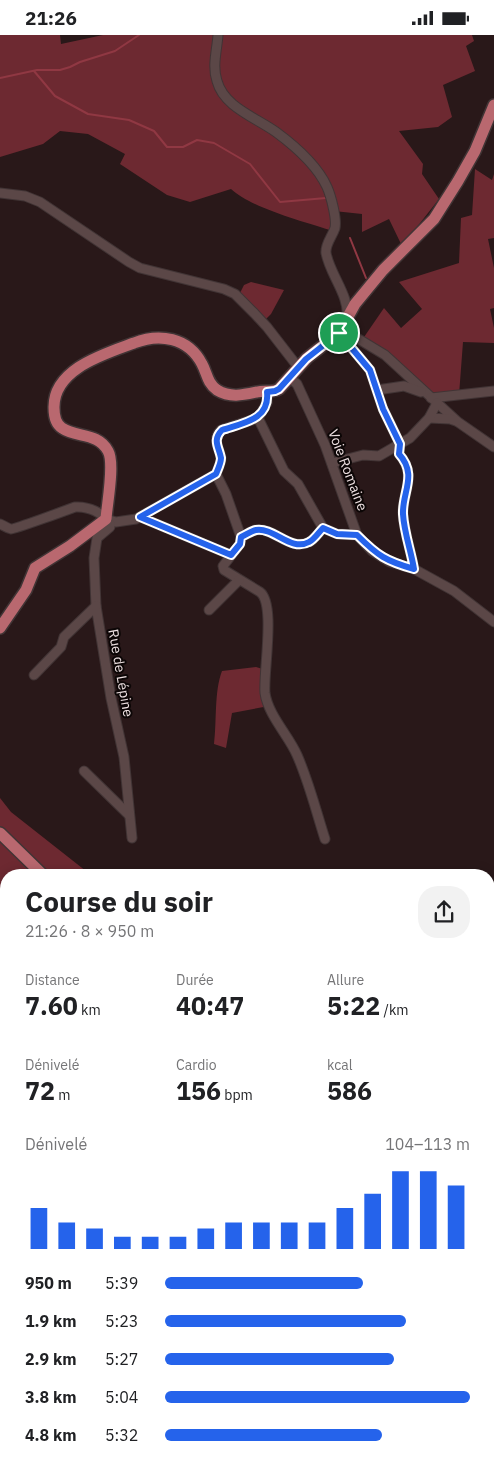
<!DOCTYPE html>
<html lang="fr">
<meta charset="utf-8">
<style>
:root{--surface:#fff;--page:#f2f2f2;--text:#202124;--muted:#757577;--accent:#2563eb}
body{margin:0;font-family:"IBM Plex Sans",sans-serif;background:var(--page);color:var(--text);height:100vh;display:flex;flex-direction:column;font-size:19px;white-space:nowrap}
*{box-sizing:border-box;margin:0}
p{font-size:16px;color:var(--muted)}
.icon{flex:none;width:28px;height:28px;fill:none;stroke:currentColor;stroke-width:2;stroke-linecap:round;stroke-linejoin:round}
.map{position:relative;flex:1;overflow:hidden}
.panel{position:absolute;left:0px;top:834px;width:495px;height:594px;display:flex;flex-direction:column;background:var(--surface);border-radius:20px 20px 0 0;box-shadow:0 2px 12px #0003}
.panel>*{flex:none}
.pin{position:absolute;display:grid;place-items:center;width:42px;height:42px;color:#fff;margin:-21px;border:2px solid #fff;border-radius:50%;box-shadow:0 1px 5px #0007}
.round{display:grid;place-items:center;flex:none;width:52px;height:52px;border-radius:20px;background:var(--page)}
.overview{display:flex;align-items:center;justify-content:space-between;height:85px;padding:0 25px}
h1{font-size:28px;font-weight:700;line-height:38px}
.figures{display:grid;grid-template-columns:repeat(3,1fr);gap:8px;height:85px;padding:5px 25px}
.figures div{display:grid;align-content:center}
.figures b{font-size:25px;font-weight:700}
.figures small{font-size:14px;font-weight:400}
.figures p{font-size:14px}
.chart{height:140px;padding:10px 25px}
.chart p{display:flex;justify-content:space-between}
.chart svg{width:100%;height:90px;margin-top:5px;stroke:var(--accent);stroke-width:6}
ul{padding:0 25px;list-style:none;font-size:16px}
li{display:grid;grid-template-columns:80px 60px 1fr;align-items:center;height:38px}
li i{height:12px;border-radius:6px;background:var(--accent)}
.status{display:flex;justify-content:space-between;align-items:center;height:35px;padding:0 25px;background:var(--surface);direction:ltr}
.status svg{height:14px;fill:currentColor}
.map>svg:first-child{display:block}
.green{fill:#6d2931}
.water{fill:#903843}
.lines{fill:none;stroke-linecap:round;stroke-linejoin:round}
.stream{stroke:#903843;stroke-width:2}
.river{stroke:#903843;stroke-width:11}
.minor-casing{stroke:#413435;stroke-width:11}
.major-casing{stroke:#413435;stroke-width:14}
.minor{stroke:#5b4747;stroke-width:9}
.major{stroke:#b9686f;stroke-width:11}
.route-casing{stroke:#fff;stroke-width:10}
.route{stroke:#2563eb;stroke-width:6}
.labels{text-anchor:middle;stroke-width:4;stroke-linejoin:round;paint-order:stroke}
.street-label{font-size:14px;fill:#ebdedf;stroke:#0c0606}
</style>
<div class="status"><b>21:26</b><svg viewBox="0 0 49 12"><path d="M0 12V9h3v3zM5 12V6h3v6zM10 12V3h3v9zM15 12V0h3v12zM26 1h20v11H26zM47 4h2v5h-2z"/></svg></div>
<div class="map">
<svg width="494" height="1427" viewBox="0 0 494 1427">
<rect width="100%" height="100%" fill="#291819"/>
<!-- green -->
<g class="green">
<path d="M0,0H60L61,9L103,0H472L474,6L466,11L475,36L443,50L452,82L438,92L399,96L423,129L422,139L439,164L402,211L389,184L362,197V179L334,176L333,196C305,187 251,173 231,154L190,167L167,160L120,129L125,119L88,99L60,96L43,109L0,122Z"/>
<path d="M475,134L492,145L494,139V203L488,204L494,233V273L490,274L494,293V308L463,307L459,360H431L362,305L384,273L401,293L422,274L399,247L459,228L461,183L472,180Z"/>
<path d="M251,247L284,255L271,279L266,284L239,260L244,250Z"/>
<path d="M256,632L266,635L269,671L232,678L226,713L214,709C217,686 214,657 222,636Z"/>
<path d="M0,763L11,777L91,840H6V1421H489V1116L494,1109V1427H0Z"/>
</g>
<!-- water -->
<path class="water" d="M281,1421H312L316,1427H286Z"/>
<g class="lines">
<!-- stream -->
<g class="stream">
<path d="M34,36L55,61L88,79L129,85L154,96L167,112H183L197,105L214,108L250,129L280,167L326,163"/>
<path d="M0,43L37,35H60L70,32L80,27L115,16L139,0"/>
<path d="M350,203L366,243"/>
<path d="M489,1145L494,1137"/>
<path d="M489,1215L494,1236"/>
<path d="M489,1402L494,1394"/>
<path d="M481,1427V1421"/>
</g>
<!-- river -->
<path class="river" d="M0,1285L6,1284"/>
<!-- minor casing -->
<g class="minor-casing">
<g id="minor">
<path d="M218,0C217,15 212,31 217,46C224,72 255,82 276,97C295,111 317,130 327,152C331,161 337,184 335,193C332,202 325,209 326,218C330,240 350,261 347,283"/>
<path d="M0,158L25,161L40,167L129,227L140,233L224,254L235,259L254,278L267,292L298,332"/>
<path d="M342,294L385,320L458,387L494,412"/>
<path d="M339,298L370,335L383,374L400,409L399,419C418,441 402,457 403,479C404,497 411,516 414,534"/>
<path d="M290,343L297,349L325,410L357,500L372,516L390,527L414,534L454,556L494,587"/>
<path d="M377,355L404,351L421,357"/>
<path d="M431,363L494,356"/>
<path d="M258,383L284,436L298,449L323,493L337,499L357,500"/>
<path d="M258,383L267,368V357"/>
<path d="M429,383L450,384L456,386"/>
<path d="M332,428L363,420L379,421L410,403L429,383L437,368"/>
<path d="M216,439L226,459L241,502L240,509L223,531L224,535L260,557C276,569 263,638 265,658C268,680 289,701 297,720C309,747 316,776 325,804"/>
<path d="M140,482L231,520"/>
<path d="M106,484L116,487L136,484L216,439C218,434 221,428 221,423C219,412 212,405 221,395L258,383"/>
<path d="M0,489C3,490 7,493 11,494C15,494 67,475 75,472C89,471 103,478 110,489V492L97,503L94,523L96,571L111,663L124,722L132,803"/>
<path d="M241,502C246,500 251,496 256,495C274,492 291,517 309,507C314,505 319,497 323,493"/>
<path d="M209,575L239,545"/>
<path d="M34,640L61,612L64,602L96,571"/>
<path d="M84,736L129,780"/>
<path d="M0,1249L6,1251"/>
<path d="M23,1421L24,1427"/>
<path d="M434,1421L439,1427"/>
</g>
</g>
<!-- major casing -->
<g class="major-casing">
<g id="major">
<path d="M0,593L26,555L35,533L70,511L106,484C107,469 115,428 108,416C98,397 76,403 62,393C56,389 54,380 54,373C53,334 104,319 134,308C159,298 188,302 202,329C207,338 207,348 217,355C230,363 243,360 257,357C265,355 272,358 279,354L307,323L339,298L355,269L383,235L434,184L458,146L475,116L494,70"/>
<path d="M0,798L43,840"/>
<path d="M0,874L6,879"/>
<path d="M0,970L6,973"/>
<path d="M0,1125H6"/>
</g>
</g>
<!-- minor -->
<use href="#minor" class="minor"/>
<!-- major -->
<use href="#major" class="major"/>
</g>
<g class="lines">
<!-- route casing -->
<g class="route-casing">
<path id="route" d="M339,298L370,335L383,374L400,409L399,419C418,440 402,457 403,479C404,497 411,516 414,534C386,526 378,521 357,500L337,499L323,493C319,497 314,505 309,507C291,517 274,492 256,495C251,496 246,500 241,502L240,509L231,520L140,482L216,439C218,434 221,428 221,423C219,412 212,405 222,395C243,388 270,385 267,357L275,356L279,354L306,324Z"/>
</g>
<!-- route -->
<use href="#route" class="route"/>
</g>
<g class="labels">
<!-- street labels -->
<g class="street-label">
<text transform="translate(348 435) rotate(69)" y="5">Voie Romaine</text>
<text transform="translate(121 638) rotate(80)" y="5">Rue de Lépine</text>
</g>
</g>
</svg>
<div class="pin" style="left:339px;top:298px;background:#1e9e55"><svg class="icon" aria-label="arrive" viewBox="0 0 24 24"><path d="M6 21V4h12l-3 4 3 4H6"/></svg></div>
<section class="panel">
<div class="overview"><div><h1>Course du soir</h1><p>21:26 · 8 × 950 m</p></div><a class="round"><svg class="icon" aria-label="share" viewBox="0 0 24 24"><path d="M12 15V3M7 8l5-5 5 5M5 13v7h14v-7"/></svg></a></div>
<div class="figures">
<div><p>Distance</p><b>7.60<small> km</small></b></div>
<div><p>Durée</p><b>40:47</b></div>
<div><p>Allure</p><b>5:22<small> /km</small></b></div>
</div>
<div class="figures">
<div><p>Dénivelé</p><b>72<small> m</small></b></div>
<div><p>Cardio</p><b>156<small> bpm</small></b></div>
<div><p>kcal</p><b>586</b></div>
</div>
<div class="chart"><p><span>Dénivelé</span>104–113 m</p>
<svg viewBox="0 0 160 44" preserveAspectRatio="none"><path d="M5 44V24M15 44V31M25 44V34M35 44V38M45 44V38M55 44V38M65 44V34M75 44V31M85 44V31M95 44V31M105 44V31M115 44V24M125 44V17M135 44V6M145 44V6M155 44V13"/></svg>
</div>
<ul>
<li><b>950 m</b>5:39<i style="width:65%"></i></li>
<li><b>1.9 km</b>5:23<i style="width:79%"></i></li>
<li><b>2.9 km</b>5:27<i style="width:75%"></i></li>
<li><b>3.8 km</b>5:04<i style="width:100%"></i></li>
<li><b>4.8 km</b>5:32<i style="width:71%"></i></li>
</ul>
</section>
</div>
